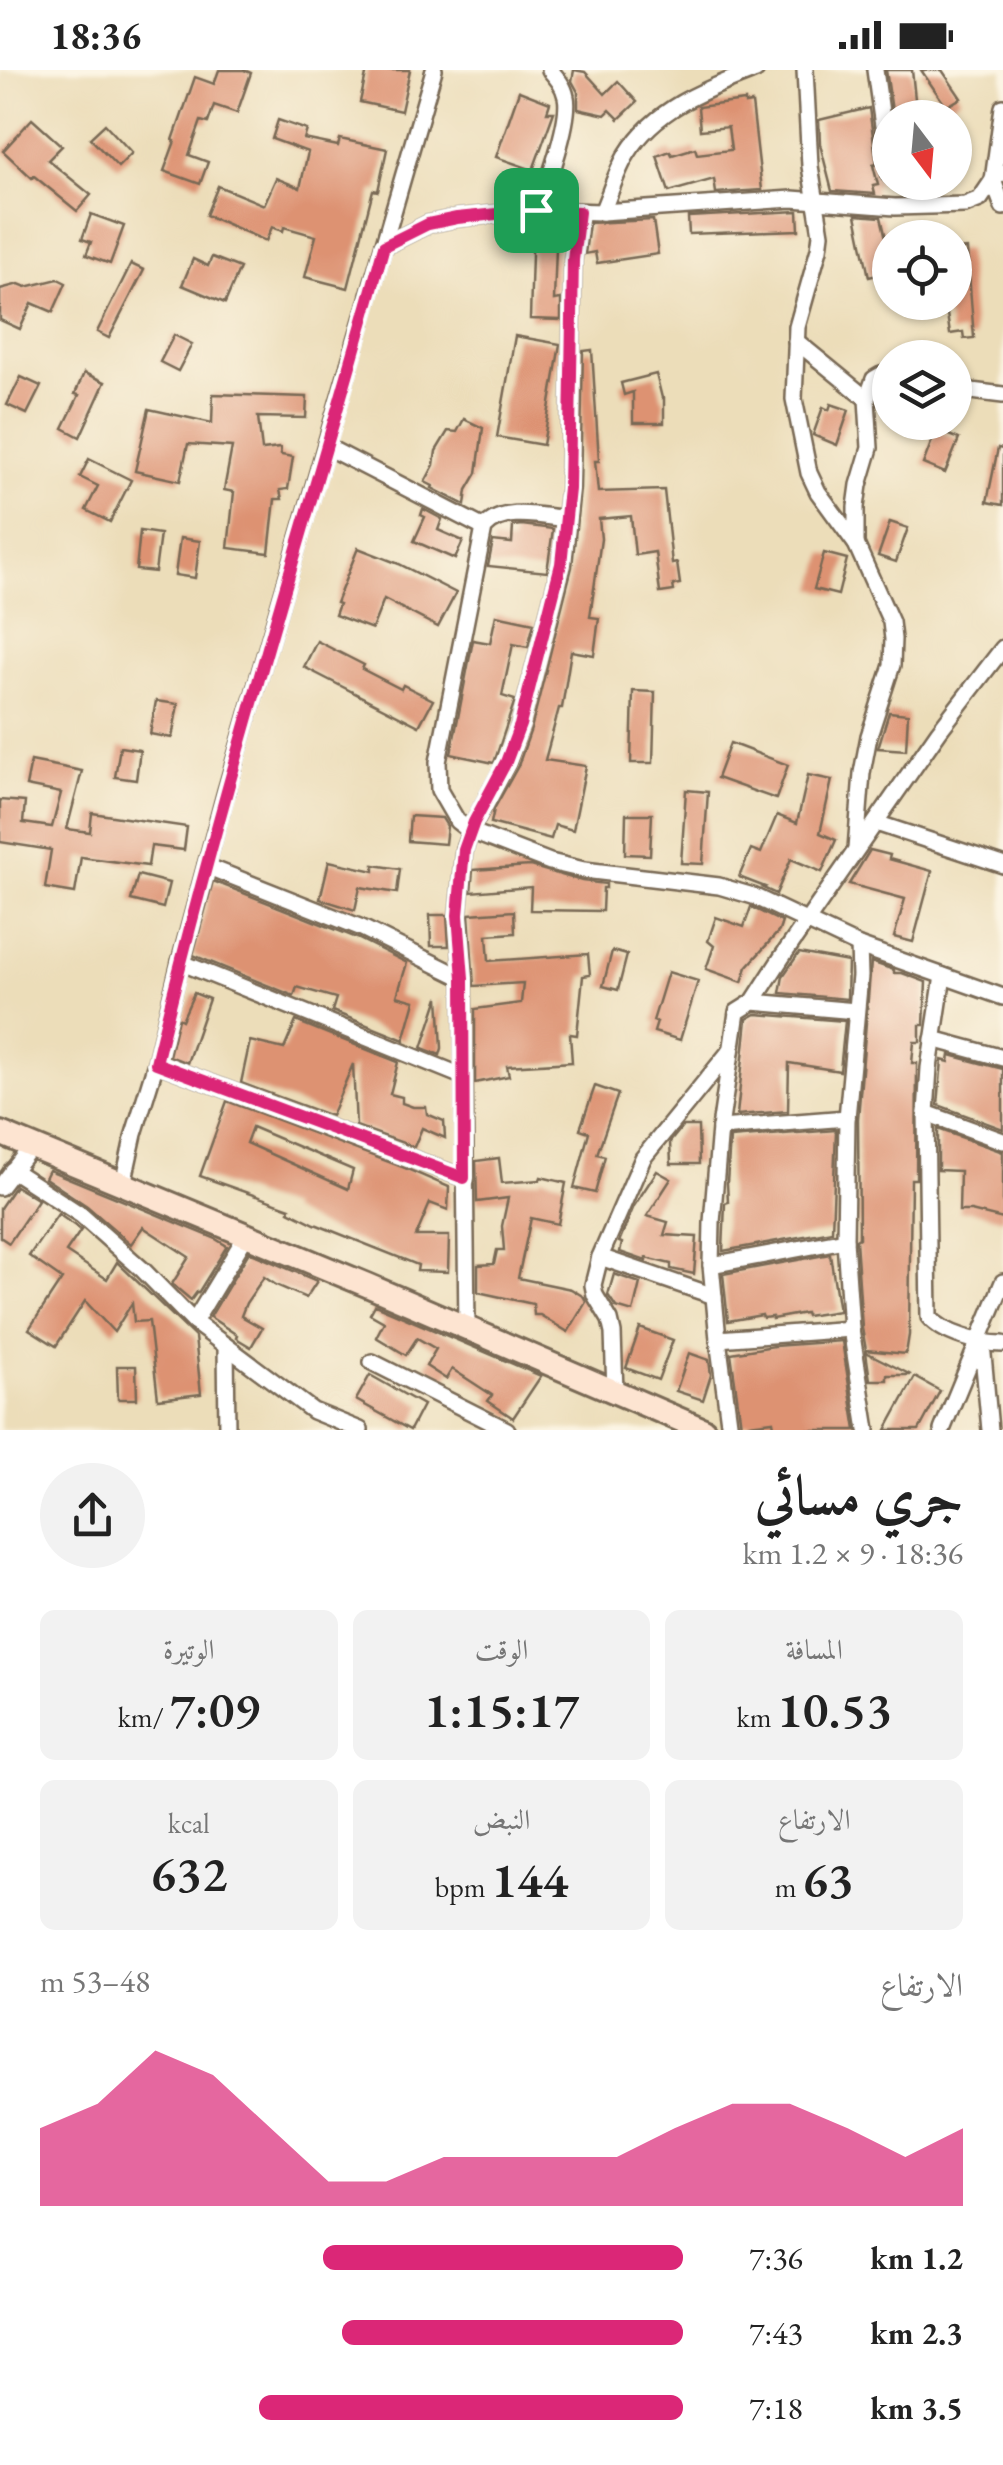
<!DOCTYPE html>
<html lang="ar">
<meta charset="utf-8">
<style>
:root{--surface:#fff;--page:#f2f2f2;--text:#222;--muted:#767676;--accent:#db2777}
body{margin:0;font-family:"EB Garamond",Amiri,serif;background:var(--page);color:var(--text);direction:rtl;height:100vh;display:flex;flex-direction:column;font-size:38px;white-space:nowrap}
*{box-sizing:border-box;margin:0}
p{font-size:32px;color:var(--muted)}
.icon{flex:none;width:55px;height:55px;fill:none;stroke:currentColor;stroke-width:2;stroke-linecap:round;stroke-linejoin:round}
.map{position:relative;height:1360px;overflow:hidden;direction:ltr}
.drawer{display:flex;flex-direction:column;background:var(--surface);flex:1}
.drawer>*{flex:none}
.needle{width:65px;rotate:164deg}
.tools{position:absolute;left:872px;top:30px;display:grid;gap:20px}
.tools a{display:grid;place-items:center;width:100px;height:100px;border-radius:50%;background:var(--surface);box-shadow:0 2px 8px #0004;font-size:50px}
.pin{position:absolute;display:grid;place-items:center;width:85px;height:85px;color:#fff;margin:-42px;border-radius:20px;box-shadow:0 5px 15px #0006}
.round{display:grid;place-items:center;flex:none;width:105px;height:105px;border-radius:52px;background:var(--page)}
.head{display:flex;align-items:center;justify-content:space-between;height:170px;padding:0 40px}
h1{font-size:55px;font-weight:600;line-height:75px}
.stats{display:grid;grid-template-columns:repeat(3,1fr);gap:15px;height:170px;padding:10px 40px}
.stats div{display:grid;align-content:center;border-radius:15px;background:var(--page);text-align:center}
.stats b{font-size:50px;font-weight:600}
.stats small{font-size:28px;font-weight:400}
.stats p{font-size:28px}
.chart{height:280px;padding:20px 40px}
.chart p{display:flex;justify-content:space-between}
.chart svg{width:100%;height:180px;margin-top:10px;fill:var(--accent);opacity:.7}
ul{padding:0 40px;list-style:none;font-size:32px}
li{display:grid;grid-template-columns:160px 120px 1fr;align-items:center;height:75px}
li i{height:25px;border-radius:12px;background:var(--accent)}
.status{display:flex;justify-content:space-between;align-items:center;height:70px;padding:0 50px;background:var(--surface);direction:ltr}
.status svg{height:28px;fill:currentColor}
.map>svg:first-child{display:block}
.building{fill:#dd9272;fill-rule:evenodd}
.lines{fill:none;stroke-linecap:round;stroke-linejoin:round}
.street-casing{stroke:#796954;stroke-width:20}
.secondary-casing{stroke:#796954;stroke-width:28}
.street{stroke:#fff;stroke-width:15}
.secondary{stroke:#fde4d1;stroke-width:22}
.route-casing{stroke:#fff;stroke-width:20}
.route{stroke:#db2777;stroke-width:12}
</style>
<div class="status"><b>18:36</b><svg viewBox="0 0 49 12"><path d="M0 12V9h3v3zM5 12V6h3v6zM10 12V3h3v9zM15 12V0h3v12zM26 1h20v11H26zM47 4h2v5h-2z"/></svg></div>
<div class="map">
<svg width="1003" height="1360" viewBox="0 0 1003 1360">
<rect width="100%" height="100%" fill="#fcf5e5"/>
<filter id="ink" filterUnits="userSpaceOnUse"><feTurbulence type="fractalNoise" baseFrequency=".01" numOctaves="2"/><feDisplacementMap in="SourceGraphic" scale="20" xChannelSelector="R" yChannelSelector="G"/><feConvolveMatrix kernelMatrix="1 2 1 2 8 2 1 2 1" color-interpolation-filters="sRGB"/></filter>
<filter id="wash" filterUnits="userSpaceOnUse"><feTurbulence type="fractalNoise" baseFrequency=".0048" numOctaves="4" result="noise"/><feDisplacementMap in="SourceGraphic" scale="40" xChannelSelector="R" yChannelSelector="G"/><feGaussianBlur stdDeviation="2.25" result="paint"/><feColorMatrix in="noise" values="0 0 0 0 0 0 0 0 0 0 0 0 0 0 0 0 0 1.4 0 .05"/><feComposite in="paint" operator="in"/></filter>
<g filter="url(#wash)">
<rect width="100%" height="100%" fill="#ecddb9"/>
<g id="blocks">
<!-- building -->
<g class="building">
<path d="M219,0H244L251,3L237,43L214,35L208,53L201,51L189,85L208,92L200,114L164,101L175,71L173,70L195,7L214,14Z"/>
<path d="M367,0H410L401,41L360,32Z"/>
<path d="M574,0L585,2L605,24L618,11L637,32L619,49L610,40L605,45L578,39V22L572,11Z"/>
<path d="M886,0H912L916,39H908L910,48H893Z"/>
<path d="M921,0H942L961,28L949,35H945Z"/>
<path d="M519,21L550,33L547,42H554L533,100L496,87Z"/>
<path d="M745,31V34L752,33L762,120L716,123L714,109L669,122L657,86L670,81L672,85L695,78L697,84L731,80L728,57L700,60L698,37Z"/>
<path d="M869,38L877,94L873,95L878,115L873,116L875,124L832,121L820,74L819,50Z"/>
<path d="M32,49L62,76L48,90L91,125L77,141L34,106L32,108L3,81Z"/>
<path d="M278,50L307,60L304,69L338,76L340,69L387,79L378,121L373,120L348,218L305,207L316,166L284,157L283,161L272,157L266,171L206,145L218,116L264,135L276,108L300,118L308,82L272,69Z"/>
<path d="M105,54L132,83L118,97L90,68Z"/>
<path d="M798,141L799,160L689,164L688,147Z"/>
<path d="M91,144L124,156L110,194L86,185L91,172L82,169Z"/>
<path d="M856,145L881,147L890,185V202L869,207Z"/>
<path d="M653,150L658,184L597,193L595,182L585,184L589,153Z"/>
<path d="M533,152H557L554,230L561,229V250L530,249Z"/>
<path d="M967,179L974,268L964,269L963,262L950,264L947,244L919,247L917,232H955V180Z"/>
<path d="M212,187L240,198L225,233L182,215L193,189L208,196Z"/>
<path d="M131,194L144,200L109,268L97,262Z"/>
<path d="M58,209L66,213L53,242L32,233L20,259L0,250V219L19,214L26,217Z"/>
<path d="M174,265L192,274L178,301L160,292Z"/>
<path d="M515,266L560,274L543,375L497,367Z"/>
<path d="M592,280L599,391H595L598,422L664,420L672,494L677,493L680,514L673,515L674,521L660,523L655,482L635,485L631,446L599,449L601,469L590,547L599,548L594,585L571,581L562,638H559L545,690L586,696L573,760L555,755L551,769L491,753L494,739L518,696L531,659L572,497L580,419L583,281Z"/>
<path d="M84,303L105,312L80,367L63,358L79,325L75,324Z"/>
<path d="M656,304L662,328H664V353H633V322L624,325L621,313Z"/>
<path d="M21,307L41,316L27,344L7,335Z"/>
<path d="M213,324L307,327L306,348L258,347L262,380L280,378L281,385L293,387L288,419L280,420L282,429H275L269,483L228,478L234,422L224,420L232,377L188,374L180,411L135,401L149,339L212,353Z"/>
<path d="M831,334L849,340L837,375L813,365L823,337L829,340Z"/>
<path d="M464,349L483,358L477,403L467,420L465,435L432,418L433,416L425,412L434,395L436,381L448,361L457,362Z"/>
<path d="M936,360L959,369L945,403L923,394Z"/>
<path d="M998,378L1003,379V435L987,432Z"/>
<path d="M89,389L131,410L110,452L86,440L98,416L80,407Z"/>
<path d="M423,439L442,449L438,460L463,471L455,489L414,471L425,447L421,445Z"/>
<path d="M890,452L908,458L896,492L878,486Z"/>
<path d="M522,455L553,459L547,502L488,496L493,471L512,473L513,456Z"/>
<path d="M140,461L160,464L155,502L136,500Z"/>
<path d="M180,468L200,471L195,508L175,505Z"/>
<path d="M358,478L399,494L456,523L438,557L384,529L372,559L335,545L339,534L336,533Z"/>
<path d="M824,483L847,489L838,525L814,519Z"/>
<path d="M496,545L534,553L528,577L513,574L502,626L515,630L494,693L451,684L473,570L490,573Z"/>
<path d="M317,571L364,595L362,599L401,619L403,615L433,630L419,656L304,597Z"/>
<path d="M633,621L655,622L653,693H631Z"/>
<path d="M156,631L178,634L172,668L150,664Z"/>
<path d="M889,642L908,644L906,680L878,678Z"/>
<path d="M730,673L788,695L776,729L717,708Z"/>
<path d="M120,677L140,680L136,710L115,707Z"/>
<path d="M31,691L82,701L67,759L90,762L92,743L187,757L184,780L151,776L148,796L81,787L75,823L45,818L51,780L0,772V730L25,732L23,753L52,757L61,723L26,716Z"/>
<path d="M808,705L832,710L820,763L836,770L822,802L791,789L776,824L763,818L765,817L739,807L751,779L761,783L777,745L797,753Z"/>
<path d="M686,720L708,722L703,794L681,793Z"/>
<path d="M626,744H652L650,785L625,784Z"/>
<path d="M410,746L442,748L447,756L445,774L408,771Z"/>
<path d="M870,780L890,785L889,789L932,801L913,872L894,867L905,829L849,814Z"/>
<path d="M329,791L374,801V795L400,799L397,823L360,817L355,840L320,829Z"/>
<path d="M530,796L582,811L606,814V818H603L602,841L530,840L531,817L471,822L473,800Z"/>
<path d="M138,805L169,813L163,838L131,830Z"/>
<path d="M213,811L357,868L407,893L397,926L415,931L404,970L332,941L336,928L297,917L294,926L193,885Z"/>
<path d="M751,837L782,852L779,861L747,897L742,912L706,899L714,876L708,871L716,847L744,857Z"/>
<path d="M514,841L515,863L487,865L489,891L588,884L590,905L583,906L577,965L570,964L572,992L507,996L509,1006L475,1013V939L521,933L523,913L474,916L469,844Z"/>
<path d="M430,845H447L449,876H431Z"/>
<path d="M612,881L627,885L618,920L603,916Z"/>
<path d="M799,883L848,892L847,929L780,923L783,906Z"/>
<path d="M871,892L894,900V903H902L926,912L924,955H920V972H914L912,993H917L916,1109H911L909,1265L906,1284L866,1280L862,1258L856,1170L859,1168L858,1049Z"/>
<path d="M668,902L698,911L680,970L654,962L657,952L653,951Z"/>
<path d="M194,923L209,929L187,993L169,986L178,948L182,950Z"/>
<path d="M439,927L442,978L440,985L422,978Z"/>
<path d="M756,944L845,951L840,1001L789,993L788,1041L737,1045L747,949Z"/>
<path d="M296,951L398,992L390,1024L402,1027V1033L413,1037H426L427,1044L444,1051L445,1068L422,1058L414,1077L356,1056L353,994L331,1046L241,1013L250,971L284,979Z"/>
<path d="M950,985L1003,999V1059L938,1035L942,990L949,992Z"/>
<path d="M595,1016L618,1024L597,1084L605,1086L595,1123L574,1118L589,1062L580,1059Z"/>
<path d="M227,1031L405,1098L449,1117L448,1140L430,1133L416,1166H449L448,1202L417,1201L418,1195L315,1154L289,1141L290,1138L200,1106ZM252,1057L353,1100L348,1119L246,1073Z"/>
<path d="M683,1056H698L699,1094H671L670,1072Z"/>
<path d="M938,1059L1003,1082V1149L971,1141H959L960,1101L938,1100Z"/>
<path d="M836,1060L832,1161L723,1181L725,1133L728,1132L727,1113L730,1068Z"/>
<path d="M499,1088L502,1113L540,1110L541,1107L566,1113L558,1154L531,1148L518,1208L571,1219L584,1227L586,1232L568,1262L540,1245H534L533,1234L478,1222V1195L494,1194L497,1180H504L502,1156L508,1128L477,1132L476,1091Z"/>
<path d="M49,1100L214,1168L227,1176L198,1223L197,1222L191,1230L172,1214L189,1187L143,1157L131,1174L87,1136L45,1108Z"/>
<path d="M657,1101L671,1109L647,1146L668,1152L664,1165L697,1167L694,1204L671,1199V1194L646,1188V1191L620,1182L622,1173L619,1172L634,1136Z"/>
<path d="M15,1116L38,1130L9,1173L0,1167V1138Z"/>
<path d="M58,1144L81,1160L66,1182L107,1209L117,1192L195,1267L201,1324L158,1329L149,1251L134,1252L132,1233L114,1262L85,1231L56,1276L29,1259L62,1209L29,1186Z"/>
<path d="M249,1182L317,1211L306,1228L276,1215L264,1207L246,1233L241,1246L262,1258L251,1277L236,1268L237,1265L210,1247Z"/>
<path d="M830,1184L839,1241L806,1246L805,1243L772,1249V1247L763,1248L762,1245L728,1251L723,1204Z"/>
<path d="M614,1204L640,1213L633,1242L616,1237L608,1225Z"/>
<path d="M375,1235L541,1306L513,1348L488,1331L492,1325L452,1299L446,1309L426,1296L436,1279L417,1268L406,1285L376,1267L384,1252L370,1244Z"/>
<path d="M640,1258L673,1270L658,1310L626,1298Z"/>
<path d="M842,1271L856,1360H786L774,1356L773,1351L741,1355L731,1283L774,1276Z"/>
<path d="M866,1282L911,1305H887V1310H870Z"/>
<path d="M689,1283L709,1290L711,1305L703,1330L676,1321Z"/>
<path d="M117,1296H136L137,1329H118Z"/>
<path d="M370,1305L423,1335L410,1360L356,1330Z"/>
<path d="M915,1307L940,1321L919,1360H886Z"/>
</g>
</g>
</g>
<g filter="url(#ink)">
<use href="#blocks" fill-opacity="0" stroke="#796954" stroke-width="2.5"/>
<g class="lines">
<!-- street casing -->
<g class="street-casing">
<g id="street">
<path d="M805,0L810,96L821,164L819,179L797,257L794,329L809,403L818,422L856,474L891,552L893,569L892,595L869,666L862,703L856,779"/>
<path d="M875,0L890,105"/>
<path d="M1003,37L993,110L1003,137"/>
<path d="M536,140L602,142L792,129L895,137L965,135L980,129L993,110L1003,102"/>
<path d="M602,142C610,124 616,102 627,84C656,37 707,19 756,0"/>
<path d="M384,176L428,154L457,148L536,140C547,120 571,48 566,27C564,16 557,8 550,0"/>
<path d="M796,271L867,329"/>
<path d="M955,319L1003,325"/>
<path d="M327,377L484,458"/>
<path d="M566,449C540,446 503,436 484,458L438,692L439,720L457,751L470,761L550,792L584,800L719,816L753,826L859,876L1003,927"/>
<path d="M856,474V437L859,415L870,378L867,329L874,309L881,305L890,303"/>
<path d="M876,753L1003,795"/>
<path d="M206,796L362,858L463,908"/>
<path d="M859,876L860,906L847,1048L845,1170L851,1259L867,1360"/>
<path d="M180,892L462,1006"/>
<path d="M943,906L929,998L926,1043L929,1247C943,1264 981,1274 1003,1274"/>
<path d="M753,932L856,941"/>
<path d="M933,969L1003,988"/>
<path d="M156,993L464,1108"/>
<path d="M926,1043L1003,1071"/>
<path d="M720,1058L847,1048"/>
<path d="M12,1100L81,1145L143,1200L194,1252L285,1320L313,1341L360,1360"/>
<path d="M123,1114L134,1064L156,993L180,892L226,721L434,0"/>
<path d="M0,1117L31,1077"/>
<path d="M600,1187L714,1226"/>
<path d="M711,1195L845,1170"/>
<path d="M194,1252L246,1166"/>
<path d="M467,1258L463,908L458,845L464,779L474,753L507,692L520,655L561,494L569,419L573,190L579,142"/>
<path d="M718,1269L851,1259"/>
<path d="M982,1274L990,1360"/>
<path d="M226,1276L227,1360"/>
<path d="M372,1292L507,1360"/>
<path d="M615,1322L613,1263L610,1250L595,1225L593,1215L600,1187L643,1088L730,981"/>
<path d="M730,1360L718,1269L711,1195L712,1152L720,1058L737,942L753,932L782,887L939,661L1003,578"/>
<path d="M942,1360L1003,1212"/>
</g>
</g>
<!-- secondary casing -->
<g class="secondary-casing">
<path id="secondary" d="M0,1063L367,1215L704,1360"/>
</g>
<!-- street -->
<use href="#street" class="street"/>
<!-- secondary -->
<use href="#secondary" class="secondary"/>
</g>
</g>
<g class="lines" filter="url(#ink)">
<!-- route casing -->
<g class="route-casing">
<path id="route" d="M536,140L579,142L573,190L569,419L561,494L520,655L506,692L474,752L464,780L458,845L463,908L464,1108L156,993C222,718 308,448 384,176L428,154L457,148Z"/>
</g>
<!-- route -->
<use href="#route" class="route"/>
</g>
</svg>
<div class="tools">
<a><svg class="needle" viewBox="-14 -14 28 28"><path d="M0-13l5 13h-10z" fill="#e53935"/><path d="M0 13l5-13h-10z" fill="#767676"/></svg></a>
<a><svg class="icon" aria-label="locate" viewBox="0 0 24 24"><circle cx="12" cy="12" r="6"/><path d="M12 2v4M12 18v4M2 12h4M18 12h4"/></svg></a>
<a><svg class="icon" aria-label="layers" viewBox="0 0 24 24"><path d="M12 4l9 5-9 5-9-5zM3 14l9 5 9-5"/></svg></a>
</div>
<div class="pin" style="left:536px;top:140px;background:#1e9e55"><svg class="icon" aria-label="arrive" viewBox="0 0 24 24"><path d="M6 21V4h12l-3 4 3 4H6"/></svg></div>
</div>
<section class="drawer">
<div class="head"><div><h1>جري مسائي</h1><p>18:36 · 9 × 1.2 km</p></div><a class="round"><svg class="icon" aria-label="share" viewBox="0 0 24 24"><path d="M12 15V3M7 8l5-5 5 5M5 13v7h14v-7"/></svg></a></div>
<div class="stats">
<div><p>المسافة</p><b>10.53<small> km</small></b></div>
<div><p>الوقت</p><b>1:15:17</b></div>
<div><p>الوتيرة</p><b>7:09<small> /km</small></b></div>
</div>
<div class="stats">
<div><p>الارتفاع</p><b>63<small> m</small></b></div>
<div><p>النبض</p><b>144<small> bpm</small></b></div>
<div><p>kcal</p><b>632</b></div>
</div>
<div class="chart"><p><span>الارتفاع</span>48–53 m</p>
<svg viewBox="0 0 160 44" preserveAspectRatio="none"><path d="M0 44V25L10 19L20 6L30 12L40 25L50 38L60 38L70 32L80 32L90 32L100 32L110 25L120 19L130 19L140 25L150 32L160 25V44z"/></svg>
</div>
<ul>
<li><b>1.2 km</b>7:36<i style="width:56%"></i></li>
<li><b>2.3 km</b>7:43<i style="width:53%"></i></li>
<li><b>3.5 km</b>7:18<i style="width:66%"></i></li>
</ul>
</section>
